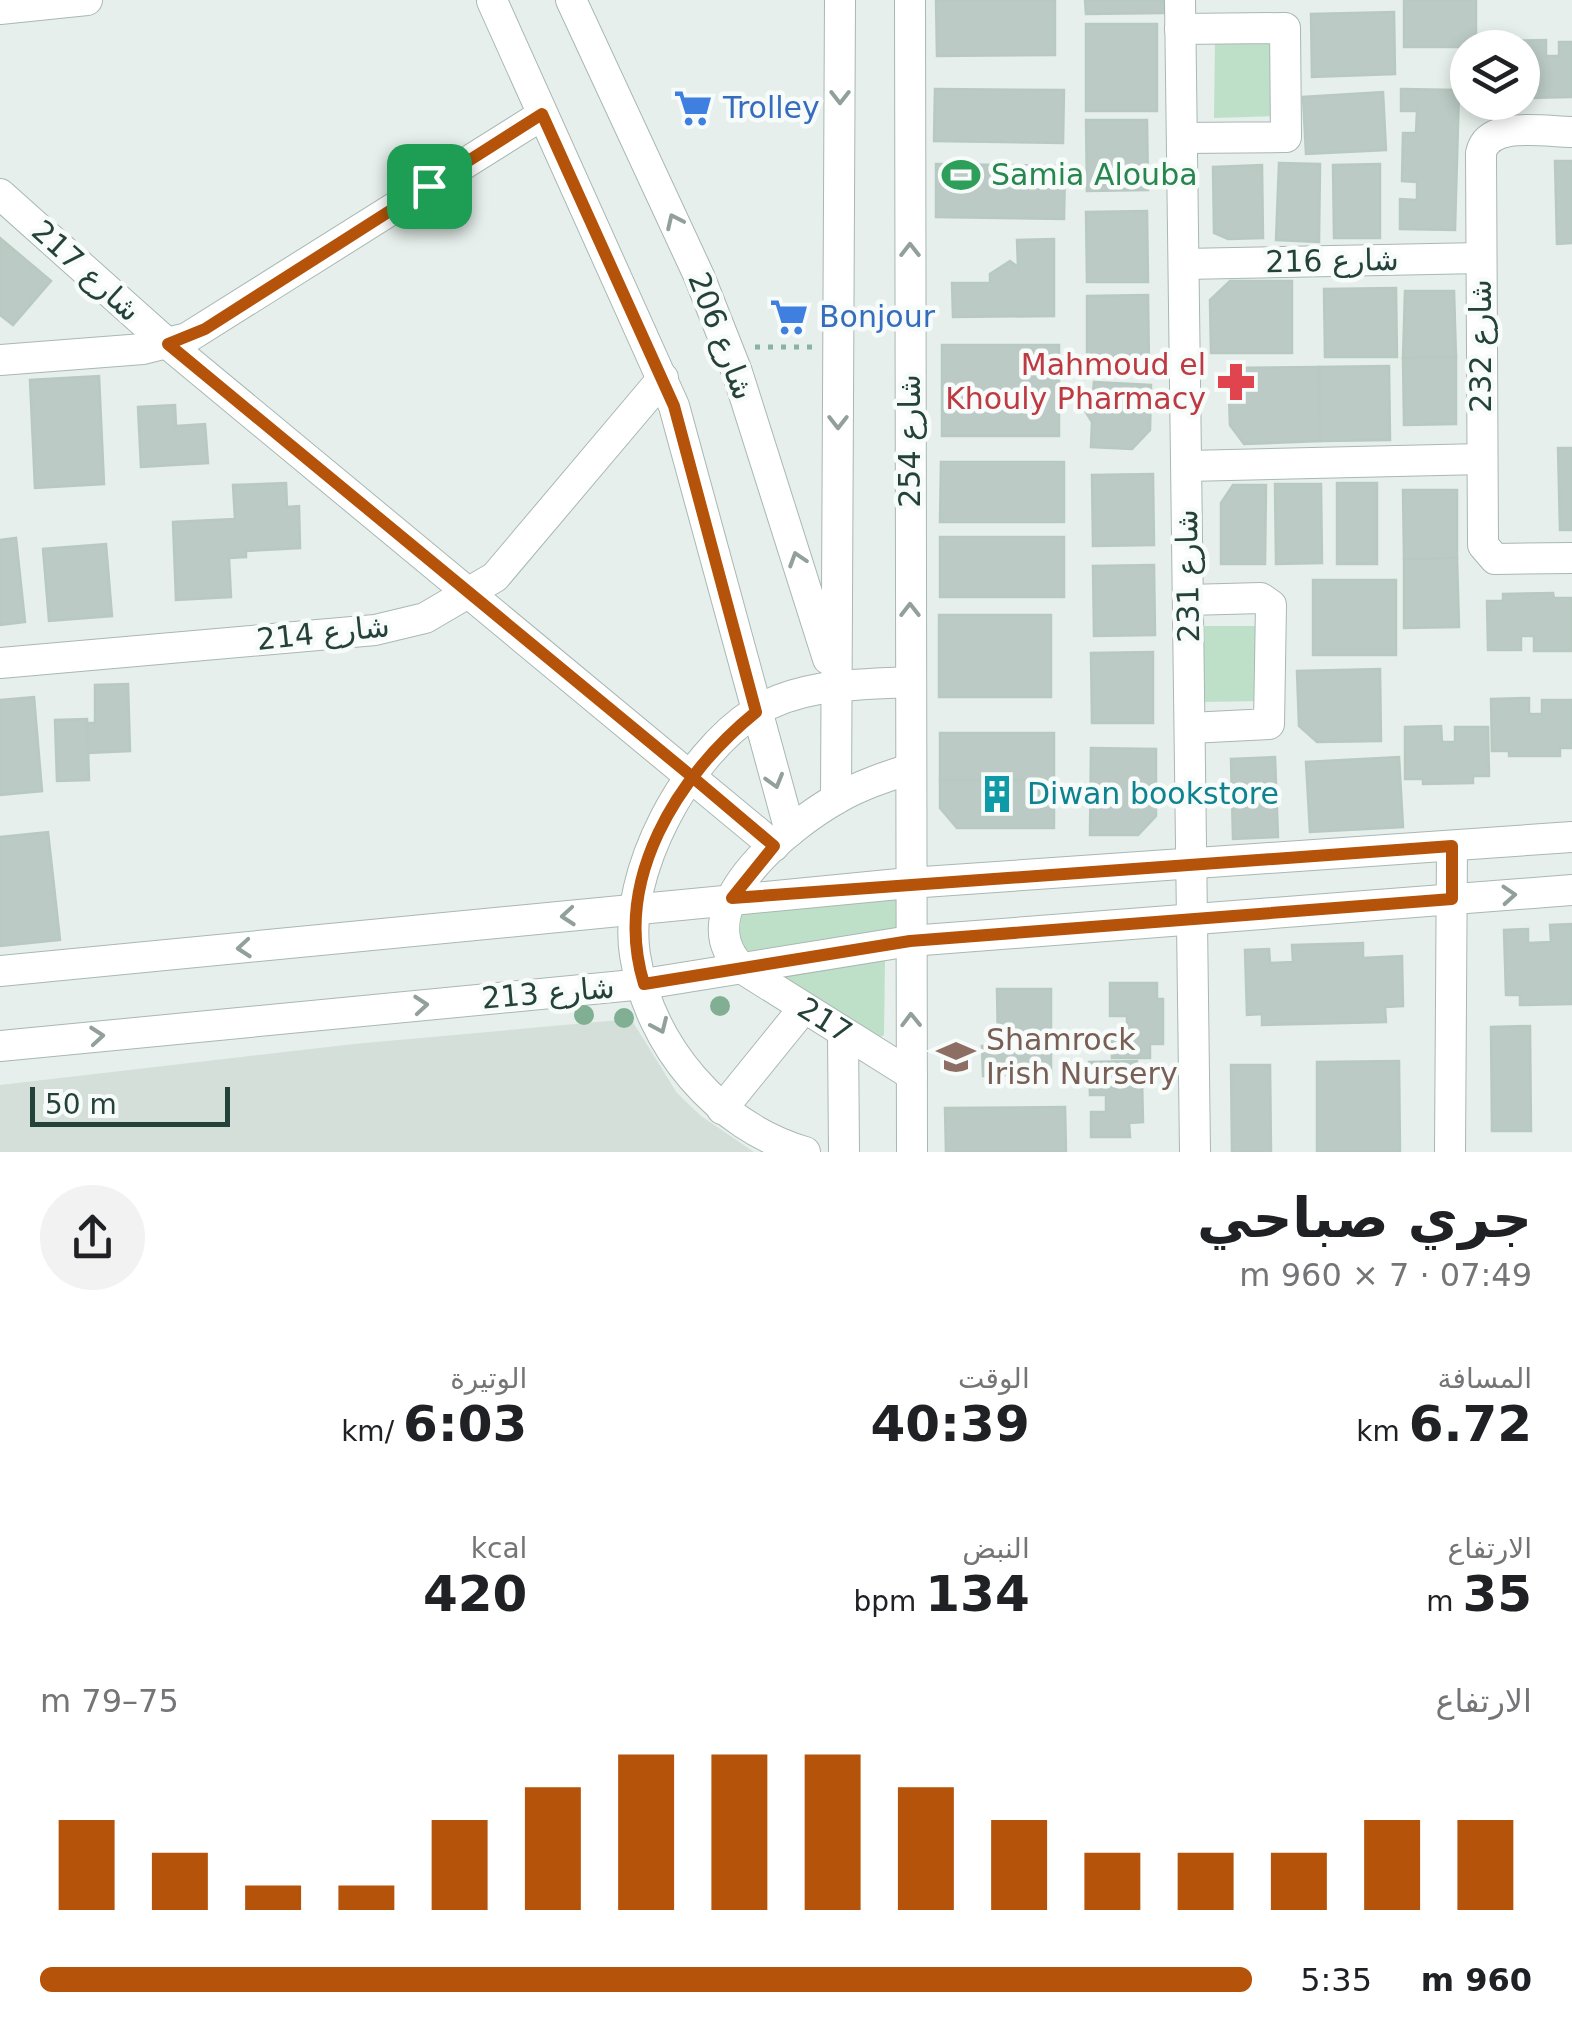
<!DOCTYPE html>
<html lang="ar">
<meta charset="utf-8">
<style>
:root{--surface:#fff;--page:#f2f2f2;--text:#202124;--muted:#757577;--accent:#b45309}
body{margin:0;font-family:"DejaVu Sans",Vazirmatn,sans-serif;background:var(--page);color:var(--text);direction:rtl;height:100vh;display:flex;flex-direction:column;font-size:38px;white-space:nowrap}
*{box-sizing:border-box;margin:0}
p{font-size:32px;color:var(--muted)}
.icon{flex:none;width:55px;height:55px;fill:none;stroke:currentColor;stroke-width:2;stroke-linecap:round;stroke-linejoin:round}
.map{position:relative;height:1152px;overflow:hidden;direction:ltr}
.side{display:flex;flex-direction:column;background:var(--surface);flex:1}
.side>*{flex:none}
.fabs{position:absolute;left:1450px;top:30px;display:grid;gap:20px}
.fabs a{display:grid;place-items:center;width:90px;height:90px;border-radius:50%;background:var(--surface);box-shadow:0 5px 15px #0003;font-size:50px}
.scale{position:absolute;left:30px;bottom:25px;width:200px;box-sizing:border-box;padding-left:10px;border:5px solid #24423a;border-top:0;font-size:28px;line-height:35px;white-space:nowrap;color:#24423a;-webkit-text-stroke:8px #f7fbf9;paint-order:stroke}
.pin{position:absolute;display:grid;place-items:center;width:85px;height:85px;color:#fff;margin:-42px;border-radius:20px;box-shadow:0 5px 15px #0006}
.round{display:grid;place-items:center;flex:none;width:105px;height:105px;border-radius:52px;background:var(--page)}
.summary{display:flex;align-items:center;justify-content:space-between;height:170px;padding:0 40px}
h1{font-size:55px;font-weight:700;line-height:75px}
.stats{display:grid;grid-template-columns:repeat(3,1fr);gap:15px;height:170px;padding:10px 40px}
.stats div{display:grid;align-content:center}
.stats b{font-size:50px;font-weight:700}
.stats small{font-size:28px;font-weight:400}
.stats p{font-size:28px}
.chart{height:280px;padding:20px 40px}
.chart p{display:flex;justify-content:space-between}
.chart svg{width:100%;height:180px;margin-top:10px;stroke:var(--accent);stroke-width:6}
ul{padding:0 40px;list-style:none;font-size:32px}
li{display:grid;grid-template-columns:160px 120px 1fr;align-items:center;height:75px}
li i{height:25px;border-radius:12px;background:var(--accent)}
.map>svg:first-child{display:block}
.built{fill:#d4dfda}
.green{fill:#bfe0c8}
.building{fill:#bbcac4;stroke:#b8c9c2;stroke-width:2.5}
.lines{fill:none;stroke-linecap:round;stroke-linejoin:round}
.minor-casing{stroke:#a8b8b2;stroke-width:32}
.path{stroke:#86b3a5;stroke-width:5;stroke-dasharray:5 8;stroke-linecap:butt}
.minor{stroke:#fff;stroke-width:30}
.tree{fill:#80af93}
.oneway{stroke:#92a09c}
.route-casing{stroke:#fff;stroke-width:20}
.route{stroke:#b45309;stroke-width:12}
.labels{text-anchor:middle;stroke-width:9;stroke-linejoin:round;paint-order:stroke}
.shop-label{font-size:30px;fill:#366cbe;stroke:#f7fbf9;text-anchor:start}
.leisure-label{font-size:30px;fill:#27864d;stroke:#f7fbf9;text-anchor:start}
.street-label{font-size:30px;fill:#24423a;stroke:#f7fbf9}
.health-label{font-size:30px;fill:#be3a42;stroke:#f7fbf9;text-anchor:end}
.culture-label{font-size:30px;fill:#0d838f;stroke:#f7fbf9;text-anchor:start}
.education-label{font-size:30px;fill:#785e54;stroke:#f7fbf9;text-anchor:start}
</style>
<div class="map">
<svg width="1572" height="1152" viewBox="0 0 1572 1152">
<rect width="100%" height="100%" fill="#e6efeb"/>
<!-- built -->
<path class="built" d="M631,1019L677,1093L701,1116L754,1152H0V1085L354,1044Z"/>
<!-- green -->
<g class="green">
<path d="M1215,41H1279V116L1214,118Z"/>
<path d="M1198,626H1262L1263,701L1198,702Z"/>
<path d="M897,893L900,935L744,959L735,950L738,904Z"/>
<path d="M885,959L884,1035L878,1038L764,972Z"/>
</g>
<!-- building -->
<g class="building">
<path d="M936,0H1055V55L937,56Z"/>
<path d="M1085,0H1164V13L1086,14Z"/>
<rect x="1404" y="0" width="72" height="47"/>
<path d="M1394,12L1395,74L1312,77L1311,14Z"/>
<rect x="1086" y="24" width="71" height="87"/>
<path d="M1546,40V56H1559V42H1572V97L1527,98L1522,93V48H1509V41Z"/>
<path d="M935,89L1064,90L1063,143L934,141Z"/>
<path d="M1401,89L1459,90L1455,230L1400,229V199L1417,200V182L1402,181L1403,133H1416L1417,111H1401Z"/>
<path d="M1383,92L1386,150L1306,154L1303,97Z"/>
<path d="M1086,120H1147L1148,190L1087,191Z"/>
<path d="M1555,161H1572V243L1557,244Z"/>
<path d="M1279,163L1320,164L1319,242L1276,240Z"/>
<path d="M936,164L1065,166L1064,219L936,217Z"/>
<path d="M1380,164V238H1334L1333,165Z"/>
<path d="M1262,165L1263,238L1228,239L1214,233L1213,167Z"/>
<path d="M1147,211L1148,282H1087L1086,212Z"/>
<path d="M0,238L51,281L13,325L0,315Z"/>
<path d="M1054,239V316L953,317L952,283H990V274L1010,261L1018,267L1017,240Z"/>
<path d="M1230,281H1292V353H1211L1210,300Z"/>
<path d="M1396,288L1397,357H1325L1324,289Z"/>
<path d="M1405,291H1454L1456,357L1403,358Z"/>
<path d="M1148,295L1149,366H1087V296Z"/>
<rect x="942" y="345" width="117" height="91"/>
<path d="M1456,357V424L1404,425L1403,358Z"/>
<path d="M1389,366L1390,440L1320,441L1319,367Z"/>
<path d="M1319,367L1320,441L1244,444L1230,425L1228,368Z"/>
<path d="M99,376L104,484L35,488L30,380Z"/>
<path d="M1094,382L1151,385L1150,430L1132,449L1091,447L1092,422L1084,409L1092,402Z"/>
<path d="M175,405L176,426L205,424L208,463L141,467L138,407Z"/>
<path d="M1558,448H1572V530H1560Z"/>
<path d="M941,462H1064V522H940Z"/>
<path d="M1153,474L1154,545L1093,546L1092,475Z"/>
<path d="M286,483L287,507L299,506L300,548L246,551V557L229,558L231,597L176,600L173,522L235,519L233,485Z"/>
<rect x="1337" y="483" width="40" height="81"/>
<path d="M1275,484H1321L1322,563L1276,564Z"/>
<path d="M1233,485H1266L1265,564H1221V503Z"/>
<path d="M1403,490H1457V558L1404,559Z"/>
<rect x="940" y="537" width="124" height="60"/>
<path d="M16,538L25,622L0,625V540Z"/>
<path d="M106,544L112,616L49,621L43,549Z"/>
<path d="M1457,558L1459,627L1404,628V559Z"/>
<path d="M1154,565L1155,635L1094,636L1093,566Z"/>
<rect x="1313" y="580" width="83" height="75"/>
<path d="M1553,593L1554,598H1571V651H1534V636H1521V650H1488L1487,601H1503V594Z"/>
<rect x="939" y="615" width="112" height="82"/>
<path d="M1153,652V723H1092L1091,653Z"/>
<path d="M1380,669L1381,741L1317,742L1299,726L1297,671Z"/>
<path d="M128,684L130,751L88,753L87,723H95V685Z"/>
<path d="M34,697L42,791L0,795V700Z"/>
<path d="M1529,698V714H1542V700H1572V748H1560V756H1509V751H1492L1491,699Z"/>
<path d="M87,719L89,780L57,781L55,720Z"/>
<path d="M1441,726L1442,742H1455V727H1488L1489,776H1473V783L1423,784V779H1405V727Z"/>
<rect x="940" y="733" width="114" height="47"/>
<path d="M1091,748L1156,749V816L1138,835H1090Z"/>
<path d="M1275,757L1278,837L1233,839L1231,759Z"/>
<path d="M1399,757L1403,827L1310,832L1306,762Z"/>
<path d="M940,780H1054V828H957L940,808Z"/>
<path d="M48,832L60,940L0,946V837Z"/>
<path d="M1572,924V1004L1520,1005V995H1506L1504,930L1528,929V943L1551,942L1550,925Z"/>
<path d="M1363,943V958L1402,956L1403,1006L1385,1007L1386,1022L1262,1025V1014L1247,1015L1245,950L1269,949L1270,963L1293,962L1292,945Z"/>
<path d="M1110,983H1157V999H1163V1044H1150V1058H1112L1111,1033H1127V1016H1110Z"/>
<path d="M997,989H1051V1075L983,1076L982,1046H998Z"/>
<path d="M1530,1026L1531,1131H1492L1491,1027Z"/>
<path d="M1137,1061V1078H1142L1143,1122L1129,1123L1130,1137H1091V1112H1106V1095H1090L1089,1062Z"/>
<path d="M1399,1061L1400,1152H1317V1062Z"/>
<path d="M1231,1065H1270L1271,1152H1232Z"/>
<path d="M1065,1107L1066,1152H946L945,1108Z"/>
</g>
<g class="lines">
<!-- minor casing -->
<g class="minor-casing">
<g id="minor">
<path d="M571,0L699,276L737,372L828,659"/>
<path d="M910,0L912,1152"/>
<path d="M1180,0L1195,1152"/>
<path d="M492,1L674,406L790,831"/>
<path d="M0,9L87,0"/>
<path d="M1180,29L1285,28L1286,137L1182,138"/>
<path d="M1572,132C1545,132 1488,120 1481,153L1483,545L1495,559L1572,558"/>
<path d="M0,194L168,344L774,846"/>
<path d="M1184,264L1481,258"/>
<path d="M0,360L143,349L187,338L542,115"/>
<path d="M1187,466L1482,459"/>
<path d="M1188,600L1261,598L1271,605L1269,724L1190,728"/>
<path d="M0,663L375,630L425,618L495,577L663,378"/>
<path id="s1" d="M910,769C885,777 861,785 838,798C788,826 680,912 743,969L912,1075"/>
<path d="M836,799L840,0"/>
<path d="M0,971L909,883L1572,837"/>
<path d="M843,1033L844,1152"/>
<path d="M0,1046L644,984L910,941L1572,890"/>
<path d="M722,1109L803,1009"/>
<path d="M805,1152C717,1126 649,1045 635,955C622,873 687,755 755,712C801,683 858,685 910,682"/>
<path d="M1450,1152L1452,846"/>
</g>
</g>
<!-- path -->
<path class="path" d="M755,347H814"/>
<!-- minor -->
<use href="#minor" class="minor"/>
</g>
<!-- trees -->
<g class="tree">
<circle cx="720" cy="1006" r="10"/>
<circle cx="584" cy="1015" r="10"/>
<circle cx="624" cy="1018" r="10"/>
</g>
<!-- one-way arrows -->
<defs><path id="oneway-chevron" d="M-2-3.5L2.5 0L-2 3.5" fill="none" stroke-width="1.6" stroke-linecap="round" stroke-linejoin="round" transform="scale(2.5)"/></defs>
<g class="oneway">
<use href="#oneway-chevron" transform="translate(840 97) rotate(90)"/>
<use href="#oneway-chevron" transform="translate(674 221) rotate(-115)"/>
<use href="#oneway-chevron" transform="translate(910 250) rotate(-90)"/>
<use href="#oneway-chevron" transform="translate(838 422) rotate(90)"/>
<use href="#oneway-chevron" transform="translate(797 559) rotate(-108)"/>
<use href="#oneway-chevron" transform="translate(910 610) rotate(-90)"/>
<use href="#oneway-chevron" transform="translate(775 781) rotate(74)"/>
<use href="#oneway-chevron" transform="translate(1509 895) rotate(-4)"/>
<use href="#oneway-chevron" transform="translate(568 916) rotate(175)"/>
<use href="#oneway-chevron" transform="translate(244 948) rotate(175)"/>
<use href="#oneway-chevron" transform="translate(421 1005) rotate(-5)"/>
<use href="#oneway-chevron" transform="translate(911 1020) rotate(-91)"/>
<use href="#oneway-chevron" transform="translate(660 1026) rotate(66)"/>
<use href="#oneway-chevron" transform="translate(97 1036) rotate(-5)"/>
</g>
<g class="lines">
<!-- route casing -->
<g class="route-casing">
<path id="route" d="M429,186L542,114L674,406L756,712C677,776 612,880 644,984L910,941L1452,899V846L732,898L774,846L690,775L168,344L205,329L429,186"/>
</g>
<!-- route -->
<use href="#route" class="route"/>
</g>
<!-- icons -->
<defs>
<g id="supermarket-bare" transform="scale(3)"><path d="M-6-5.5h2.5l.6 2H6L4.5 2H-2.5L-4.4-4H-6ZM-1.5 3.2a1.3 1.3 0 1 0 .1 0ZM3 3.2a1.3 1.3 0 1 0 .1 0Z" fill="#3f7fe0" stroke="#f7fbf9" stroke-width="2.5" paint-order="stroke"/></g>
<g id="stadium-bare" transform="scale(3)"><path d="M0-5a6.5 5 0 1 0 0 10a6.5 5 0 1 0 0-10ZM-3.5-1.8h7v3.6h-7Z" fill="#2e9e5b" stroke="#f7fbf9" stroke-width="2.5" paint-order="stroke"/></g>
<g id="pharmacy-bare" transform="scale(3)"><path d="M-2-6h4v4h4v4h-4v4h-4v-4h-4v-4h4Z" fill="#e0444e" stroke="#f7fbf9" stroke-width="2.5" paint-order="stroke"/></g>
<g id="building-bare" transform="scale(3)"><path d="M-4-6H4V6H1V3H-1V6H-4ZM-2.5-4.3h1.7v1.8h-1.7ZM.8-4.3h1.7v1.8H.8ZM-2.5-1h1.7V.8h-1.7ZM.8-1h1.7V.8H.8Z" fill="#0f9aa8" stroke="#f7fbf9" stroke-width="2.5" paint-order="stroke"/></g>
<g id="school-bare" transform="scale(3)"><path d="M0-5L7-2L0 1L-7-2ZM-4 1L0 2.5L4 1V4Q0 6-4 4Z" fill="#8d6e63" stroke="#f7fbf9" stroke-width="2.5" paint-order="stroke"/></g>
</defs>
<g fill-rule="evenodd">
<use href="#supermarket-bare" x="693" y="108"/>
<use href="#stadium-bare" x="961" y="175"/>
<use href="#supermarket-bare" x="789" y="317"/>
<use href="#pharmacy-bare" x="1236" y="382"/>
<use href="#building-bare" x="997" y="794"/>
<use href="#school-bare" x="956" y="1057"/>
</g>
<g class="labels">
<!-- shop labels -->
<g class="shop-label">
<text x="723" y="118">Trolley</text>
<text x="819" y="327">Bonjour</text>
</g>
<!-- leisure labels -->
<g class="leisure-label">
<text x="991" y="185">Samia Alouba</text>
</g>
<!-- street labels -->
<g class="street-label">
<text transform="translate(1332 261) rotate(-1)" y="10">شارع 216</text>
<text transform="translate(86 271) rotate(42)" y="10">شارع 217</text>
<text transform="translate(721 336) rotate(69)" y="10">شارع 206</text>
<text transform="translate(1481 346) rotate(-90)" y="10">شارع 232</text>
<text transform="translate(910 441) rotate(-90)" y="10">شارع 254</text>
<text transform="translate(1188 576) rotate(-91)" y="10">شارع 231</text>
<text transform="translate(323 633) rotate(-6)" y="10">شارع 214</text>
<text transform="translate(548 993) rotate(-5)" y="10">شارع 213</text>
<text dy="10" stroke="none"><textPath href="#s1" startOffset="400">217</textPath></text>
</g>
<!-- health labels -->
<g class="health-label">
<text x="1206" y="375">Mahmoud el<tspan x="1206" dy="34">Khouly Pharmacy</tspan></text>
</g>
<!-- culture labels -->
<g class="culture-label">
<text x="1027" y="804">Diwan bookstore</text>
</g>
<!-- education labels -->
<g class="education-label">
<text x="986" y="1050">Shamrock<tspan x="986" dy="34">Irish Nursery</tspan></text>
</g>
</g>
</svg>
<div class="fabs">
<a><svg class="icon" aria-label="layers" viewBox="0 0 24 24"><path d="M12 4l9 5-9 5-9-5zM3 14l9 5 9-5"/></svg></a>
</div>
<div class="scale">50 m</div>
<div class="pin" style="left:429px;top:186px;background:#1e9e55"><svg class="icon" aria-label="arrive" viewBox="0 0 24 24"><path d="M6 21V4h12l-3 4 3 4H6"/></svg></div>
</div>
<section class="side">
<div class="summary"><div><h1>جري صباحي</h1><p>07:49 · 7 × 960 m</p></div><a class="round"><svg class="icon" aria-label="share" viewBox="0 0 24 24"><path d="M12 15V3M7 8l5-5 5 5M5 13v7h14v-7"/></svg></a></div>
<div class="stats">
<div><p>المسافة</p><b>6.72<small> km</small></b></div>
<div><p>الوقت</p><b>40:39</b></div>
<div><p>الوتيرة</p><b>6:03<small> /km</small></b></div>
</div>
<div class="stats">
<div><p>الارتفاع</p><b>35<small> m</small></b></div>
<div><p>النبض</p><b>134<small> bpm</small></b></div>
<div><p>kcal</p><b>420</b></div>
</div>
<div class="chart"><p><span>الارتفاع</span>75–79 m</p>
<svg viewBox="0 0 160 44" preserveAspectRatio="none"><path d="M5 44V22M15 44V30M25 44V38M35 44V38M45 44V22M55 44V14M65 44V6M75 44V6M85 44V6M95 44V14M105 44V22M115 44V30M125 44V30M135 44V30M145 44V22M155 44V22"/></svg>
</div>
<ul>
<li><b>960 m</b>5:35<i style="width:100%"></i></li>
</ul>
</section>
